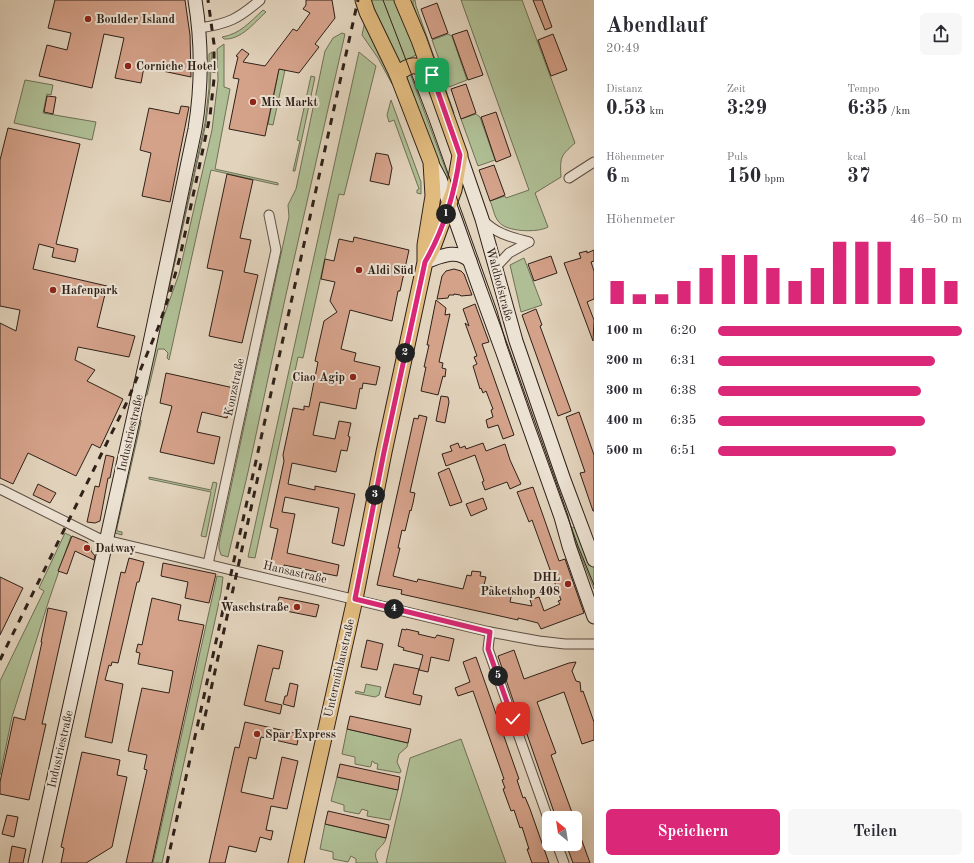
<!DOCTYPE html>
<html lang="de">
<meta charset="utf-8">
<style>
:root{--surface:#fff;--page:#f7f7f7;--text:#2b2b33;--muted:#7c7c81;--accent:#db2777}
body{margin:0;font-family:"Old Standard TT",serif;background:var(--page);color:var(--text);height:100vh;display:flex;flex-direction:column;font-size:15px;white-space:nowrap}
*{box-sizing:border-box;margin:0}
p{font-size:13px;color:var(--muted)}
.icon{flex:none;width:22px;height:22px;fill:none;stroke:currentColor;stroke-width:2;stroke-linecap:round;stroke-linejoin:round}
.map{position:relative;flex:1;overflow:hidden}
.sheet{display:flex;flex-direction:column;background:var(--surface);width:380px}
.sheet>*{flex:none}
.needle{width:26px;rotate:330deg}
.buttons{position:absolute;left:542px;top:811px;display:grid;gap:8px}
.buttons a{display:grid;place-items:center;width:40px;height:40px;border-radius:6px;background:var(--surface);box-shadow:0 4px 16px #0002;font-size:20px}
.pin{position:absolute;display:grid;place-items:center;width:34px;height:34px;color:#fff;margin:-17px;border-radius:8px;box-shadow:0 2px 6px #0006}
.km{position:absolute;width:20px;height:20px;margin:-10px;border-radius:50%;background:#222;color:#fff;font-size:11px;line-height:20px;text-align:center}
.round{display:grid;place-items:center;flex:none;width:42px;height:42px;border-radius:6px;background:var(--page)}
.headline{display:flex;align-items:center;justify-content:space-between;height:68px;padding:0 12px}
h1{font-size:22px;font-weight:700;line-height:30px}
.stats{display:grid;grid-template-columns:repeat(3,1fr);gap:6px;height:68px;padding:4px 12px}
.stats div{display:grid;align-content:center}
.stats b{font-size:20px;font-weight:700}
.stats small{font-size:11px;font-weight:400}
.stats p{font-size:11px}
.chart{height:112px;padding:8px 12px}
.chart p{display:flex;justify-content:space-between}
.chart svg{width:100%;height:72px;margin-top:4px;stroke:var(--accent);stroke-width:6}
.button{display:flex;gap:8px;margin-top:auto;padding:8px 12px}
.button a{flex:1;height:46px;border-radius:6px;background:var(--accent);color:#fff;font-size:16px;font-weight:700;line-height:46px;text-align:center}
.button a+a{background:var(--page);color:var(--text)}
ul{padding:0 12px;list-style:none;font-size:13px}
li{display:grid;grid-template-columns:64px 48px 1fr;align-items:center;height:30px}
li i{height:10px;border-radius:5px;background:var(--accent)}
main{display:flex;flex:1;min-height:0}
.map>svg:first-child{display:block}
.green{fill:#afbe94;stroke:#6f7056}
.building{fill:#d4a189;stroke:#2f2119}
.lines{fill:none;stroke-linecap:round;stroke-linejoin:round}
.street-casing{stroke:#5c4e42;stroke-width:11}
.secondary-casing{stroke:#2f2119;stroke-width:15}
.primary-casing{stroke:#2f2119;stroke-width:17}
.street{stroke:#ece2d3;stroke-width:9}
.secondary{stroke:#ece2d3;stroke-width:13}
.primary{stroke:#e1ba7e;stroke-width:15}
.tram{stroke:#2f2119;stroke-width:1}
.rail{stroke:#2f2119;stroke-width:3;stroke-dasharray:7 7;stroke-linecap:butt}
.route-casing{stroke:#fff;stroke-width:8}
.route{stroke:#db2777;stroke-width:5}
.poi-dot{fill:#8f2418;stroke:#ece2d3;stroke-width:1.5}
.labels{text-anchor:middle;stroke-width:4;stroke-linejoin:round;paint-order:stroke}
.poi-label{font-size:12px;font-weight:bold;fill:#2f2119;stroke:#ece2d3;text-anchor:start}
.street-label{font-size:12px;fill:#2f2119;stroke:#ece2d3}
</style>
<main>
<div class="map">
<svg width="594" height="863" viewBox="0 0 594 863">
<rect width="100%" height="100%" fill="#e2d3bc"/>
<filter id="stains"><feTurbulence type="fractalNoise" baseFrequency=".005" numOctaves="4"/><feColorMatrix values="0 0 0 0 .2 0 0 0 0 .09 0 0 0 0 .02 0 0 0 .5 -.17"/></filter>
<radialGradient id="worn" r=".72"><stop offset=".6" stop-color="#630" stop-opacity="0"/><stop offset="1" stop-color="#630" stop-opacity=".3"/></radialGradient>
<!-- green -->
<g class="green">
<path d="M370,0H395L418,54L400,63Z"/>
<path d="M413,0H415L416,6L454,113L451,114L413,5Z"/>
<path d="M461,0H522L575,143C560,156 560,158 561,177L535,193L548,227C538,233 506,232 499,222C494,217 493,207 490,201L505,196L506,198L529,190Z"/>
<path d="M263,10L266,12C254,23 241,40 224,39L222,37C240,34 250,22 263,10Z"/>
<path d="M365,21L393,81L392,84L378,58L362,35Z"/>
<path d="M342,33L345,34L285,299L248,472L228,557L221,555L219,548V543L289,217L288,205L296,189L325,51L333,38Z"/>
<path d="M448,34L452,36L467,80L449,87L432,40Z"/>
<path d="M224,44V87L230,89L215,169L278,183V185L211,170L169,360L167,358L168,353L164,349H158L147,395L145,396H144L156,338L179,274L212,130L218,80L217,49Z"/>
<path d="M212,52L210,88L206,123L168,293L205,123L209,88V54Z"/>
<path d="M359,52L376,66L344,195L339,194L303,358L298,357L255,558L248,557Z"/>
<path d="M279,69L285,70L273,125L268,124Z"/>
<path d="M410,73L450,181L448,187L406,75Z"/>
<path d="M311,76L315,77L295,171H293L300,141L297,140Z"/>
<path d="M25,80L53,85L51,95L47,94L43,113L96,122L92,140L14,123Z"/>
<path d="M391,100L421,182V194L417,193V190L419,189L394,120L389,122L387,115Z"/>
<path d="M476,114L480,117L495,160L478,166L461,119Z"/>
<path d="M524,258L542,305L521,312L510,265Z"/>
<path d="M139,420H141V422L117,528V531L122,532V535L115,533L114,530Z"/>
<path d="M149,477L211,490L213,482L217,483L206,537L201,536L211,492L149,479Z"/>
<path d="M577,526L594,568V589L570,529Z"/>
<path d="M65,533L71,536L49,600L12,717L0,775V681L44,591L39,588Z"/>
<path d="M217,576L223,577L221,593L162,863H153Z"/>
<path d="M366,684L381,687L379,695L375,697L355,693L356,691L364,693Z"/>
<path d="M347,729L408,743L407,747L399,754L397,762L401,771L400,773L377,769L378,764L374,763V762L372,761L371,766L370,767L355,764V757L342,754Z"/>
<path d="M461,739L506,863H386L410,758Z"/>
<path d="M337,777L398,790L390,820L367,816L368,811L362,809L359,814L344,811V805L331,801Z"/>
<path d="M325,824L386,838C384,849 370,848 378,863H356V859L351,856L348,862L333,859V852L320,849Z"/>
</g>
<!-- building -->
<g class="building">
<path d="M55,0H185L190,35L191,77L144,67L141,83L115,78L124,38L104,34L92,88L39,76L47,45L67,50L71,33L48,28Z"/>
<path d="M306,0H332L335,18L315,44L319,47L299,73L279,69L265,136L229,129L239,79L233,78L238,57L236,56L242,49L249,54L243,62L265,66L293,29L297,31L310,13L303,9L306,5Z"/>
<path d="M533,0H542L552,27L545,30Z"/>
<path d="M437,3L448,33L432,39L421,9Z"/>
<path d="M467,30L483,75L468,80L452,35Z"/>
<path d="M553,34L567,70L551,76L538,40Z"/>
<path d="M466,84L476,113L461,119L451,89Z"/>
<path d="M47,96L56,97L53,114L44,112Z"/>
<path d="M181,106L189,107L170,202L142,196L151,153L140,150L149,108L179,114Z"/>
<path d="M496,112L511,156L496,162L481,117Z"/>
<path d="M8,128L80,144L56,244L78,249L75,262L52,257L54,248L39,244L33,269L107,286L97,327L135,336L129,357L78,347L75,360L95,370L87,381L123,399L100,448L92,444L76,476L28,453L13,484L0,478V323L16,331L20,310L0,306V160Z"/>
<path d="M376,153L388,155L392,168L389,185L370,181Z"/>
<path d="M494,165L505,195L490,201L479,170Z"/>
<path d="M227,174L253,180L240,238L251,240L244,272L258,275L242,343L209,336L223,271L207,268Z"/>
<path d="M354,237L409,250L400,291H398L392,321L350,310L341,349L356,353L354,361L380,367L376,385L363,383L362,389L360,388L356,409L320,402L313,435L335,439L339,421L351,423L348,436L350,437L347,451L341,450L336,472L292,463L288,484L315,490V486L355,494L344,546L332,543L339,508L285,497L282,512L295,514L287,553L339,565L337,576L284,565L283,569L270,566L278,529L270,527L284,461L283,455L293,408L304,410V406L309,407L318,362L315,361L324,321L337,312L330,301L335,282L321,279L325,259L334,261L339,239L353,242Z"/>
<path d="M594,250V261L591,262L594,271V299L587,302L594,320L593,341L564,263L581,258L579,253L587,251V253Z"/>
<path d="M551,256L557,273L534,281L528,264Z"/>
<path d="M454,269L461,271L464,274L472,295L461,296L460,295L454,294V295H449L448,298L437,299L442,276L446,271Z"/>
<path d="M436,300L446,308L445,315L450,314L439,362L443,363L442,368L446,369L445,377L443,376L438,395L421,391L426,367H424L429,345H427Z"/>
<path d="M475,304L489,342L482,344L514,435L503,439L498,425L488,428L486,420L493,417L491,410L493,409L486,391L483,393L481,388L480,389L473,366L477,364L474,357L477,356L465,323L469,326L463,309Z"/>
<path d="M536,309L542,325L540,326L571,411L558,416L522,315Z"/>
<path d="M166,373L234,388L227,418L202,412L197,432L220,437L214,464L160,452L172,406L160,403Z"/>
<path d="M441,396L448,397L449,402L445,423L436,421Z"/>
<path d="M579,412L594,455V511H593L580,473L585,472L566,417Z"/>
<path d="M419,415L427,417L410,492L415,493L413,503L411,511L410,510L405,531L402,530L398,548H400L393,576L417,582L418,579L463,589L467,575L471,576L472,571L481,572L480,576L486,577L484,585L512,592L510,602L532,606L530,600L539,597L544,611L560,604L558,601L561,600L532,520L529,522L517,492L533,487L559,561L565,559L584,613L541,629L538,623L518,618V620L401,594L402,590L377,585L414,418L418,419Z"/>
<path d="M458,443L460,448L465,446L466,449L483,443L486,451L505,444L510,460L521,484L510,489L507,482L485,490L482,482L484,481L475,455L446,466L442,454L452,451L450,446Z"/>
<path d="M106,455L114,457L110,478H108L100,521L95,523L87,522L95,486L99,487Z"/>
<path d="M449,468L462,502L450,506L438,473Z"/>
<path d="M38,484L56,493L50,503L33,495Z"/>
<path d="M483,498L487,509L471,516L466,504Z"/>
<path d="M72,536L87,542L91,547V551L95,556L94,560L75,551L67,574L58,571Z"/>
<path d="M129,558L144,562L139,582H137L118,663L112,662L111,666L109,665L105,680L123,684L112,743L85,737L100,666L121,572L125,573Z"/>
<path d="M163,563L216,574L209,603L185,598L188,582L161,576Z"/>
<path d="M0,577L23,588L0,635Z"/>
<path d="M279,597L319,605L316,617L276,609Z"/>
<path d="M152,598L181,605L178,620L204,625L152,863H126L147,770L144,769L147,755L128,751L142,688L169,693L173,671L138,664L140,653L136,652L138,644L142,645Z"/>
<path d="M48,608L67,612L42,724H46L29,800L0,794V782L14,717L25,720L42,642H41Z"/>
<path d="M402,629L406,630V629L419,632L418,634L435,638L437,635L454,639L449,661L431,657L428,672L419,670L423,655L403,650L404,648L398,646Z"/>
<path d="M367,640L383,644L377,670L361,667Z"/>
<path d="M258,645L283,651L279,669L273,668L265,701L282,705L280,714L244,705Z"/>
<path d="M514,650L524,679L569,663L576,662L572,671L576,681L580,682L581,692L583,691L594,722V740L582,744L564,692L537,702L556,753L551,755L574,818H556L520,714L518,715L498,656Z"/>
<path d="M476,657L519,779L517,780L523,798L525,797L530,809L549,863H532L527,849H529L522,827L520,828L514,810L511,811L503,789L505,788L502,780L504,779L473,691L458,696L455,688L470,682L463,662Z"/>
<path d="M394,664L419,669L413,694L422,696L420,705L385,697Z"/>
<path d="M290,683L298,685L294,707L283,704L285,696H287Z"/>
<path d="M350,716L411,729L408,743L347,729Z"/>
<path d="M245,722L299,734L297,745L261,737L256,759L249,757L241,792L273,799L282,757L298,761L287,809L271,806L266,830L273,831L271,840L260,837L256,852L229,846L225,863H209L235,747L239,748Z"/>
<path d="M82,752L120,760L117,775L127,777L112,847L86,863H61L64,848L61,847Z"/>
<path d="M340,764L400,777L398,790L337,777Z"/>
<path d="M328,811L389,825L386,838L325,824Z"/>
<path d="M7,815L18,817L14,837L2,834Z"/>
<path d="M575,824H576L590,863H573L566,844H575Z"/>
<path d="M12,846L26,849L23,863H9Z"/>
</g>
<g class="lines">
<!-- street casing -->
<g class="street-casing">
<g id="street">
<path d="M199,28C228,24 238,19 260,0"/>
<path d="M569,178L594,162"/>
<path d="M483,220C496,234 511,237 529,242"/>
<path d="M496,267L509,253L529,242"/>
<path d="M0,489L98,538L106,540L490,632L539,641L565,644H594"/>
<path d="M208,564L276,250L269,215"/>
<path d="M490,632L488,649L549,821"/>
<path d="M557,844L564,863"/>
</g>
</g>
<!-- secondary casing -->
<g class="secondary-casing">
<g id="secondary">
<path d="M460,155L482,219L516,341L564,480L594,560"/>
<path d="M431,162L440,179L455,219L480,290L503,353L561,517L569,546L594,617"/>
<path d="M425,262C440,257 456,248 470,261"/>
<path d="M35,863L148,352L195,129C202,86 202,43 195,0"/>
</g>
</g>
<!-- primary casing -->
<g class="primary-casing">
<g id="primary">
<path d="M402,0L419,40L460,155L454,190L433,247L428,257"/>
<path d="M397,74C414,62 415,64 432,75"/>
<path d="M296,863L355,599L384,452L425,262V245L433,196L431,162L397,74L367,12L363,0"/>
</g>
</g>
<!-- street -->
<use href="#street" class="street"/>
<!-- secondary -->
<use href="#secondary" class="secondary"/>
<!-- primary -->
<use href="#primary" class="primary"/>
<!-- tram -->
<path class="tram" d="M383,0L429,120L497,311L506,343L533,421L578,546L594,585"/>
<!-- rail -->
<g class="rail">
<path d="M0,660L126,404L158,328L170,293L180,257L210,116L214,79V44L208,0"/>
<path d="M202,730L261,463"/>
<path d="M167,863L358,0"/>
</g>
</g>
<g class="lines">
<!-- route casing -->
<g class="route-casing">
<path id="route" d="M432,75L460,155C455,192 444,229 425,262L384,452L355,599L490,632L488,649L513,719"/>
</g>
<!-- route -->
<use href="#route" class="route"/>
</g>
<!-- markers -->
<g class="poi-dot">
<circle cx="88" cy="19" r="4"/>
<circle cx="128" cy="66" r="4"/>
<circle cx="253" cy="102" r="4"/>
<circle cx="359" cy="270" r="4"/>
<circle cx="53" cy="290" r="4"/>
<circle cx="353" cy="377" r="4"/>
<circle cx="87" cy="548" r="4"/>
<circle cx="568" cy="584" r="4"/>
<circle cx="297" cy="607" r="4"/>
<circle cx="257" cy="734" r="4"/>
</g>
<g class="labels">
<!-- poi labels -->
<g class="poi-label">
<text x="96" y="23">Boulder Island</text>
<text x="136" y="70">Corniche Hotel</text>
<text x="261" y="106">Mix Markt</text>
<text x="367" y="274">Aldi Süd</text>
<text x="61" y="294">Hafenpark</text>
<text x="345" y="381" text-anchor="end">Ciao Agip</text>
<text x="95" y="552">Datway</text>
<text x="560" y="581" text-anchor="end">DHL<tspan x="560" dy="14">Paketshop 408</tspan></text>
<text x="289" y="611" text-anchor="end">Waschstraße</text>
<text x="265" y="738">Spar Express</text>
</g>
<!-- street labels -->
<g class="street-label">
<text transform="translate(500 284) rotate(75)" y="4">Waldhofstraße</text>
<text transform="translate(234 387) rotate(-78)" y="4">Konzstraße</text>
<text transform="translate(130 433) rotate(-77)" y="4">Industriestraße</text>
<text transform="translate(295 572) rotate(13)" y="4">Hansastraße</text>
<text transform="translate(339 668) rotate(-77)" y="4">Untermühlaustraße</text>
<text transform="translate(60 749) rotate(-77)" y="4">Industriestraße</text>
</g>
</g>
<rect width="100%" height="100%" filter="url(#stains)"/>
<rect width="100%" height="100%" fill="url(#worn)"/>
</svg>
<div class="buttons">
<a><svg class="needle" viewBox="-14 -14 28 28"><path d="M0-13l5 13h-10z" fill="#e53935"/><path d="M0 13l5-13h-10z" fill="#7c7c81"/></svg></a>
</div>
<div class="pin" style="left:432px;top:75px;background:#1e9e55"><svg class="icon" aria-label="arrive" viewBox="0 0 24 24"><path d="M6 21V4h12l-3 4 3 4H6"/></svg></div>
<div class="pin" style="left:513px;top:719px;background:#d93025"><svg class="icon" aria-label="check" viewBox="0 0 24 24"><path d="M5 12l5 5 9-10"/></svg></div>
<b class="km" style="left:446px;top:214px">1</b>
<b class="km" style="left:405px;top:353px">2</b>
<b class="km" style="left:375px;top:495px">3</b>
<b class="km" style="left:394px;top:609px">4</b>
<b class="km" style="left:498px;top:676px">5</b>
</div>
<section class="sheet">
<div class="headline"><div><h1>Abendlauf</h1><p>20:49</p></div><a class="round"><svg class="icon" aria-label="share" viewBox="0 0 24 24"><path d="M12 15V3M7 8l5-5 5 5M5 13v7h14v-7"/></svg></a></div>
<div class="stats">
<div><p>Distanz</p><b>0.53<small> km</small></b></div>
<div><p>Zeit</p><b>3:29</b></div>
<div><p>Tempo</p><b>6:35<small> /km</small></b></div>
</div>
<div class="stats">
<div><p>Höhenmeter</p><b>6<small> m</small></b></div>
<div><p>Puls</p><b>150<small> bpm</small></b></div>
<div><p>kcal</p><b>37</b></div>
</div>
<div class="chart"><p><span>Höhenmeter</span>46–50 m</p>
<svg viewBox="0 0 160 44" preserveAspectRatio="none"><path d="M5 44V30M15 44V38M25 44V38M35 44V30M45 44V22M55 44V14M65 44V14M75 44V22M85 44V30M95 44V22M105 44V6M115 44V6M125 44V6M135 44V22M145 44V22M155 44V30"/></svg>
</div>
<ul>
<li><b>100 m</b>6:20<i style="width:100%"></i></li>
<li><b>200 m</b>6:31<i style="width:89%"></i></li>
<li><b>300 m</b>6:38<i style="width:83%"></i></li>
<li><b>400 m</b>6:35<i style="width:85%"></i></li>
<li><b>500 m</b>6:51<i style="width:73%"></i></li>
</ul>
<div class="button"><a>Speichern</a><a>Teilen</a></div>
</section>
</main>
